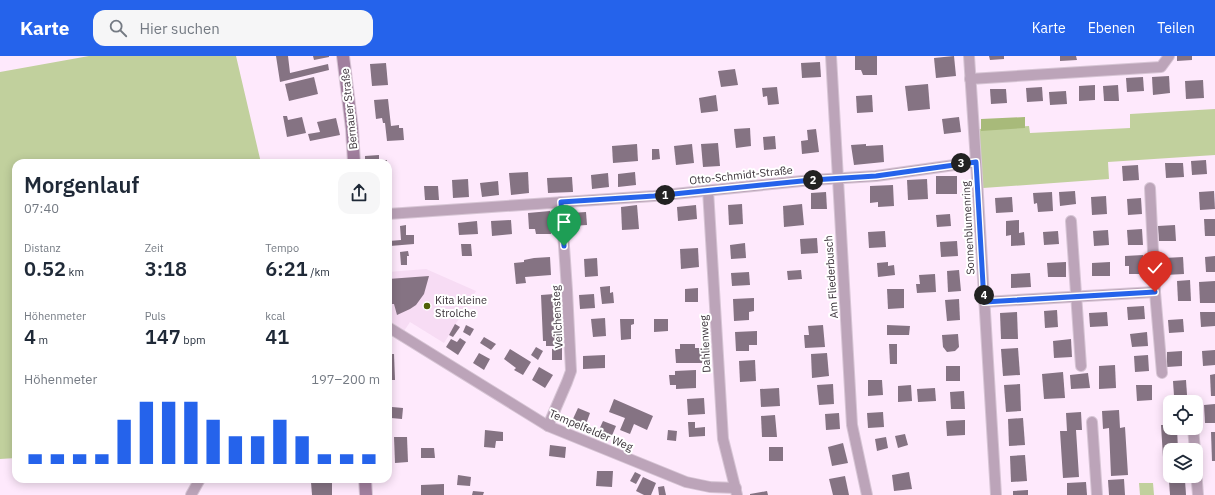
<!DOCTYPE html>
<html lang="de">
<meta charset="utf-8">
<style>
:root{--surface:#fff;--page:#f6f6f7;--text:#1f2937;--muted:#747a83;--accent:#2563eb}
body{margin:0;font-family:"IBM Plex Sans",sans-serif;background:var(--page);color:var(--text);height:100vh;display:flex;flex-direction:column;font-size:15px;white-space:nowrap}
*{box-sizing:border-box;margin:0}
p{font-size:13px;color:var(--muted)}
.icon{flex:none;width:22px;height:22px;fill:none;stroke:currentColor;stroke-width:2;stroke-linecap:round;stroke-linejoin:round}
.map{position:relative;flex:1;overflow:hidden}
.drawer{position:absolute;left:12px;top:103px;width:380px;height:324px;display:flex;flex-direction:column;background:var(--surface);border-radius:12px;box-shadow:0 2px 10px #0003}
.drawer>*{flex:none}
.buttons{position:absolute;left:1163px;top:339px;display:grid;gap:8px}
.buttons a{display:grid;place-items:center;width:40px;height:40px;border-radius:8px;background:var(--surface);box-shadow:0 2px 10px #0003;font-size:20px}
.pin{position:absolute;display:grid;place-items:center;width:34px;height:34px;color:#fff;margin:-41px -17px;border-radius:50% 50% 50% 0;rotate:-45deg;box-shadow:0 0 4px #0007}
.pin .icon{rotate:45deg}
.km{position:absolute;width:20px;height:20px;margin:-10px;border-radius:50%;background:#222;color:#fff;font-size:11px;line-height:20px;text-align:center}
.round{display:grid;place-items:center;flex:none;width:42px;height:42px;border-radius:12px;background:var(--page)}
.head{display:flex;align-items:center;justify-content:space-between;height:68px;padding:0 12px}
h1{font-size:22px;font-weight:600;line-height:30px}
.stats{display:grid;grid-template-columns:repeat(3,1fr);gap:6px;height:68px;padding:4px 12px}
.stats div{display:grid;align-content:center}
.stats b{font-size:20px;font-weight:600}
.stats small{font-size:11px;font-weight:400}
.stats p{font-size:11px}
.chart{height:112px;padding:8px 12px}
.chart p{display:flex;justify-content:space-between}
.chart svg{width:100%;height:72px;margin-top:4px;stroke:var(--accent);stroke-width:6}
header{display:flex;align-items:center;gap:24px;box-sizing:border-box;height:56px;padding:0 20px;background:var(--accent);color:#fff}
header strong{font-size:19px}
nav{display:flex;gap:22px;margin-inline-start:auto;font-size:14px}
.search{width:280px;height:36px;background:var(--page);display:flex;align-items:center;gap:10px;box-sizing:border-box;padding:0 14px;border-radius:12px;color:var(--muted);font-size:15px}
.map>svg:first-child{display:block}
.built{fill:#f7dcf4}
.green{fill:#c1d09d}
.water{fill:#a8ba7a}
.building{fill:#857383}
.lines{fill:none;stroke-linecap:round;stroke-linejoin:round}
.street-casing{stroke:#d7c5d5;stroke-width:12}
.secondary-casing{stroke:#d7c5d5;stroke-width:14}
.street{stroke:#bca4b9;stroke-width:10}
.secondary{stroke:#a17f9e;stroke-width:12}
.route-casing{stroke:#fff;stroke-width:8}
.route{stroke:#2563eb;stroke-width:5}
.poi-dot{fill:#4f6107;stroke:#fff;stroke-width:1.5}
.labels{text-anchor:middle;stroke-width:4;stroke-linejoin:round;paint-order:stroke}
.street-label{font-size:11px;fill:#3b333a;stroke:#fff}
.poi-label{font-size:11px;fill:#3b333a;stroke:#fff;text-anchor:start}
</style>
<header>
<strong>Karte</strong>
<div class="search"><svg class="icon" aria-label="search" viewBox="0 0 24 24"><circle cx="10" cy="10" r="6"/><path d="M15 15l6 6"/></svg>Hier suchen</div>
<nav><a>Karte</a><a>Ebenen</a><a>Teilen</a></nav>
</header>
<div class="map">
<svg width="1215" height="439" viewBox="0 0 1215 439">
<rect width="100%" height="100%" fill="#fee9fc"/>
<!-- built -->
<path class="built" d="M426,213L476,235L444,287L410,266L404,275L388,264V216Z"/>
<!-- green -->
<g class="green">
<path d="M89,0H236L261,107H16V402L0,403V16Z"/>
<path d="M1215,53V99L1108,106L1109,123L983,132L979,73L1029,70L1030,77L1130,72V58Z"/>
<path d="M1139,427H1153L1154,439H1140Z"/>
</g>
<!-- water -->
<path class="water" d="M1025,61V72L981,75V63Z"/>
<!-- building -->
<g class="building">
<path d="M276,0H288L290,17L328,8L329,14L280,26Z"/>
<path d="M313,0H329V1L314,4Z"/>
<path d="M855,0H877V19H863L861,14H855Z"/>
<path d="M954,0L956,20L936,22L934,2Z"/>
<path d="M989,0H1004V3L990,4Z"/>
<path d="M1060,0H1076L1077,4L1060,5Z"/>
<path d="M1177,0H1192V4L1177,5Z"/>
<path d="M820,6L821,21L802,22L801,7Z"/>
<path d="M386,7L388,29L372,30L370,8Z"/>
<path d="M735,13L738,29L721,31L718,15Z"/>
<path d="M1169,20L1170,37L1153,39L1152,21Z"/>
<path d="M314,21L318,38L289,45L285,28Z"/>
<path d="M1143,21L1144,35L1127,36L1126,22Z"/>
<path d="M1203,24L1204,42L1186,43L1185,25Z"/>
<path d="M928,28L930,53L908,55L905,30Z"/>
<path d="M1095,29V44L1079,45V30Z"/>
<path d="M1118,29L1119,45H1104L1103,30Z"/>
<path d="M777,31L779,48L768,49L767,40L763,41L762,32Z"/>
<path d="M1042,31L1043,45L1027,46L1026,32Z"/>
<path d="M990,33H1006L1007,47L991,48Z"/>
<path d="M1066,35L1067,48L1050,49L1049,36Z"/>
<path d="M716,39L718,55L701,57L699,42Z"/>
<path d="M872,39L873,56L857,57L856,40Z"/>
<path d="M388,43L391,70L399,69V72H403L404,84L387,85L385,67H383L382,62L376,63L374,44Z"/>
<path d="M283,60H287L288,64L302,61L306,77L287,81Z"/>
<path d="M959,61L961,76L944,78L942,63Z"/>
<path d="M336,62L340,79L310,85L308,78L320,76L317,66Z"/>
<path d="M750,72L751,90L736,92L734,73Z"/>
<path d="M816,73L819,96L802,98L801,85L808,84L807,74Z"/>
<path d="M775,80L776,93L764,94L763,81Z"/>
<path d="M718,87L720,110L703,111L701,88Z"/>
<path d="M637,88L638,105L613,107L612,90Z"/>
<path d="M692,88L694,107L676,109L674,90Z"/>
<path d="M866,88V90L883,89L884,106L854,109L851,89Z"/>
<path d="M652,93H659L660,103L652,104Z"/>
<path d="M379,99V104H387V107H365V100Z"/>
<path d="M338,103V107H324V104Z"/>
<path d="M1206,104L1207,118L1192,119L1191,105Z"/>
<path d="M1165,107H1183L1184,121L1166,122Z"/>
<path d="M1138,109L1139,124L1123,125L1122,110Z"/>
<path d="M528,116L529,137L511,139L509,117Z"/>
<path d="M635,116L636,129L618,131V118Z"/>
<path d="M608,117L609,131L592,133L591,119Z"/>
<rect x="936" y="120" width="21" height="18"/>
<path d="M572,121L573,136L548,137L547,122Z"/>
<path d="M468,123L469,141L453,142L452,124Z"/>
<path d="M927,123L928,143L908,144L907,124Z"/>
<path d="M498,125L499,139L482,141L480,127Z"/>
<path d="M893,129L894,150L878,151V146L870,147V130Z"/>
<path d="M424,130H438L439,144H425Z"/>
<path d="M1075,135L1076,148L1060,150L1059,136Z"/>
<path d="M1214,135L1215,153L1200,154L1199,136Z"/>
<path d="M826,136L827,153H811V137Z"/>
<path d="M1052,136L1053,155L1038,156L1037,147L1034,148L1033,137Z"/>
<path d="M1106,140L1107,158L1092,159L1091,141Z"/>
<path d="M1012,141L1013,156L996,157L995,142Z"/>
<path d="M1141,142L1142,158L1128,159L1127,143Z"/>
<path d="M742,148L743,168L729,169L728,149Z"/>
<path d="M802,148L804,169L784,171L783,150Z"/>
<path d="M637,149L639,173L622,174L621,151Z"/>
<path d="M696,149L697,163L678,165L677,151Z"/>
<path d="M550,155L551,178H536L535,173H529L528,157Z"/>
<path d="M586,156L587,169L572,170L571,157Z"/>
<path d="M950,158L951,170L937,171L936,159Z"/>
<path d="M1204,163H1215V180H1205Z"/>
<path d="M511,164L512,178L492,180L491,165Z"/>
<path d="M1019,164V177L1024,176L1025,189L1011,190V179L1006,180V165Z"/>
<path d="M477,165L478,178L459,179L458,167Z"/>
<path d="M406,169V179H414V188L390,190L389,185L401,184L400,170Z"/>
<path d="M1175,169L1176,185H1159L1158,170Z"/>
<path d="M1142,173L1143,189H1128L1127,174Z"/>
<path d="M1108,174L1109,189L1094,190L1093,175Z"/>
<path d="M885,175L886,191L869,192L868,176Z"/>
<path d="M1058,175L1059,188L1044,189L1043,176Z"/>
<path d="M817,182L818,197L801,198L800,183Z"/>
<path d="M957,185L958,200L941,201L940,186Z"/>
<path d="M745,187L746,202L731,203L730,189Z"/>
<path d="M461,188H471L472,200H462Z"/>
<path d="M698,192L699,211L681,213L680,193Z"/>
<path d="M408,195L409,200H407V209H401L400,196Z"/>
<path d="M1143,199L1144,218H1129V210H1125V200Z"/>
<path d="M1215,200V216H1206L1205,201Z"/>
<path d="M550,201L551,219L525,221L526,227L516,228L514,207L524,206V204L534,202Z"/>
<path d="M1183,201L1184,218L1165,219L1164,202Z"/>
<path d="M597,202L598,220L585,221L584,203Z"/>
<path d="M888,206V210L894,209L895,219L878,221L877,207Z"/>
<path d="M1066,206V221H1048L1047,207Z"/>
<path d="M1110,206V220H1092V207Z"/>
<path d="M801,214L802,223L788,224L787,215Z"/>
<path d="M959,214L961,235L948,236L947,215Z"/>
<path d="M749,216L750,229L732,230L731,217Z"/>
<path d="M1030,217L1031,231L1011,232V218Z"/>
<path d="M935,218L936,236L917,237L916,228H920L919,219Z"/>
<path d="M429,220L424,238L416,249L410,253L397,259L394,248H391V254H388V223Z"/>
<path d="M1190,224L1191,245H1178L1177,225Z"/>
<path d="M1215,225V247H1200L1199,226Z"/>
<path d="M610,230V237L613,236L614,247L602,248L600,231Z"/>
<path d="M698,232V246H685V233Z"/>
<path d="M887,233H904V252L888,253Z"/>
<path d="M554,238L555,262H564V270L556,271V284H560V290H546V285H543L541,239Z"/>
<path d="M594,238L595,252L580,253L579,239Z"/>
<path d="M754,242V255L749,256V264L734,265L733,243Z"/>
<path d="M959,243L960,264L947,265L945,244Z"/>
<path d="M1144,250L1145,263L1128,264L1127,251Z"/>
<path d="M1057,254L1058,271L1045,272L1044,255Z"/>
<path d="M1017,256L1018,283H1001L1000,257Z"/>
<path d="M1107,256L1108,270L1090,271L1089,257Z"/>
<path d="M1200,256H1215V270L1201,271Z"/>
<path d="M605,262L606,280L593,281L591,263Z"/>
<path d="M620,263H634V268L631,269V283L621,284Z"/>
<path d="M654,263H668V275L654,276Z"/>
<path d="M1183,263L1184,276L1169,277L1168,264Z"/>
<path d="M455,268L460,271L453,281L449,279Z"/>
<path d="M466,269L474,273L470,280L463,276Z"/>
<path d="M823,269L825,291L805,292L804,279H809L808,270Z"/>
<path d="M887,269L910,270L909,279H887Z"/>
<path d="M757,275V289H749V295H736L735,276Z"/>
<path d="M1147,276L1148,290L1132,291L1130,278Z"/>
<path d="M958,278L959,291L955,295L947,296L943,291L942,279Z"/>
<path d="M484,281L496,288L491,294L480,287Z"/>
<path d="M460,282L466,286L458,299L446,291L451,283L457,286Z"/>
<path d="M1071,283L1072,301L1054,302L1053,285Z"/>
<path d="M680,288H695V292H702L703,307H676L675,293H680Z"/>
<path d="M889,288H897V308H890Z"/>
<path d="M536,291L543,295L538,304L531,299Z"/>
<path d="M562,292V304H552V293Z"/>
<path d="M1018,292L1020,319L1003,320L1001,293Z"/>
<path d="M510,293L531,306L523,319L514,314L516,312L504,303Z"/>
<path d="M1215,294V309L1203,310L1202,295Z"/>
<path d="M1182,295V310L1167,311V296Z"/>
<path d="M479,297L490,303L484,314L473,307Z"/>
<path d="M827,297L829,320L812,322L811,298Z"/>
<path d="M388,298H394L395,324H388Z"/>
<path d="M605,299V312L583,313V300Z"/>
<path d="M1148,299L1149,315L1135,316L1134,300Z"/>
<path d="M755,304L756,325L740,326L739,305Z"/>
<path d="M1115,309L1116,332L1099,333V310Z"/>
<rect x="946" y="310" width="14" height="15"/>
<path d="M539,311L553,319L545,332L532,324Z"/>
<path d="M696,314V332L676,333V329H670L669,319H675V315Z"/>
<path d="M1063,316L1065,342L1044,343L1042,318Z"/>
<path d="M1088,317L1090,332L1071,333L1070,319Z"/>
<path d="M1215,318V340H1211L1210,319Z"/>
<path d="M868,324H882L883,339L868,340Z"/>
<path d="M1186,324L1187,339L1174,340L1173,325Z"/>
<path d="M833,328L834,348L819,349L817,329Z"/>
<path d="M1020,328L1021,355L1006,356L1004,329Z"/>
<path d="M911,329L912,345L898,346V330Z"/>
<path d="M1136,329H1152V344L1137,345Z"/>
<path d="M779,332L780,350L761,351L760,333Z"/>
<path d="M935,332L936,345L918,346L917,333Z"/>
<path d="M964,335L965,353H951L950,336Z"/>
<path d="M704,342L705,358L688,359L687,343Z"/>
<path d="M614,343L653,360L647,374L634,368L630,378L620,374L625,362L609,356Z"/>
<path d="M1215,348V367H1205L1204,349Z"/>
<path d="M392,351L403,352L402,363L391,362Z"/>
<path d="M578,352L590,357L585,371L572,365Z"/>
<path d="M1168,352H1170V372H1177L1178,394H1170V416L1164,417L1161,369H1169Z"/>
<path d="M1119,354L1120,372L1125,371L1128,419L1111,420L1109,372L1103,373L1102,355Z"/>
<path d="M883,356L884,371L868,372L867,357Z"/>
<path d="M1081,356L1082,374H1076L1079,421L1063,422L1060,375H1067L1066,357Z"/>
<path d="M839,357L840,373L826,374L825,358Z"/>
<path d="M775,359L777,381H762L761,360Z"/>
<path d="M1023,362L1025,389L1009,390L1008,363Z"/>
<path d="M965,364V379L947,380L946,365Z"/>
<path d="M603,365L616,370L611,382L598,376Z"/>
<path d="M688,366H695V372L705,371V380L689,381Z"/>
<path d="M485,374L503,376V385H496L495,392L484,391Z"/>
<path d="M668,374L677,375L676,385L667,384Z"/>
<path d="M1211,376H1215V405H1212Z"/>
<path d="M905,378L908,389L898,392L895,380Z"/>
<path d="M394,381H407L408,406L395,407Z"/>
<path d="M886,381L888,392L877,395L875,383Z"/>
<path d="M843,387L848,407L832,410L828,391Z"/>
<path d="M550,389L566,391L565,402L549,400Z"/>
<rect x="769" y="391" width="14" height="14"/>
<path d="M421,392H434L435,402H421Z"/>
<path d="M1025,399L1027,425L1011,426L1010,400Z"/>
<path d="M597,415H613L612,431L596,430Z"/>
<path d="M635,416L641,419L636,428L630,425Z"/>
<path d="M909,416L912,433L894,435L892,419Z"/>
<path d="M458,419L471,421L470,430L457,429Z"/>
<path d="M845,420L849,439H833L829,423Z"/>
<path d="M643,421L656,427L651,439H644L636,435Z"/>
<path d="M1124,423L1125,439H1109L1108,424Z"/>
<path d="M1185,424L1186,439H1170L1169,425Z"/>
<path d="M332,425V439H312L311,426Z"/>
<path d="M1086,426L1087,439H1067V427Z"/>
<path d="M444,428V439H421V429Z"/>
<path d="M664,430L666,439H659L658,431Z"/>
<path d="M1028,434V439H1013V435Z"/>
<path d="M473,435L484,436L483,439H472Z"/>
<path d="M767,435L768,439H750V438Z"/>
</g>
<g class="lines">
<!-- street casing -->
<g class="street-casing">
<g id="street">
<path d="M831,0L852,369L867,439"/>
<path d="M969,0L976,106L996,439"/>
<path d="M970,23L1161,11L1169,0"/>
<path d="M1150,132L1155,236L1162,317"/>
<path d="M708,134L723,383L737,439"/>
<path d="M388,158L654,140L812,124L876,120L976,106"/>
<path d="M1071,165L1081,310"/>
<path d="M984,246L1155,236"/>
<path d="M388,271L548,370L686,426L710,431L736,432"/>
<path d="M1092,366L1097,439"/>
<path d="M548,370L567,326L571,315L567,234L561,146"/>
<path d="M1193,372L1195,394"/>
<path d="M1196,414L1198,439"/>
<path d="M191,439L200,423"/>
</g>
</g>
<!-- secondary casing -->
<g class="secondary-casing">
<g id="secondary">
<path d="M343,0L352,73L354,107"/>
<path d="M365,423L366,439"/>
</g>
</g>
<!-- street -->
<use href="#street" class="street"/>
<!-- secondary -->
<use href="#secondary" class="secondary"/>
</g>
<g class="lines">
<!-- route casing -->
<g class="route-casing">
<path id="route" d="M564,190L561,146L654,140L812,124L876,120L976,106L984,246L1155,236"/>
</g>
<!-- route -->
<use href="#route" class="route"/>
</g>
<!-- markers -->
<circle class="poi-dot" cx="427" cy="250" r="4"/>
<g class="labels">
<!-- street labels -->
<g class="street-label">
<text transform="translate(349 53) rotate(-96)" y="4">Bernauer Straße</text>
<text transform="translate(741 119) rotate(-6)" y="4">Otto-Schmidt-Straße</text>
<text transform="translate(968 172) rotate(-93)" y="4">Sonnenblumenring</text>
<text transform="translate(831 221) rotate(-94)" y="4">Am Fliederbusch</text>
<text transform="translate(557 261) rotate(-93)" y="4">Veilchensteg</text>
<text transform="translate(705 288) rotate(-93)" y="4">Dahlienweg</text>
<text transform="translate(591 374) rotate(23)" y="4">Tempelfelder Weg</text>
</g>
<!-- poi labels -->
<g class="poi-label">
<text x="435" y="248">Kita kleine<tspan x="435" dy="13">Strolche</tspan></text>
</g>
</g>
</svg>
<div class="buttons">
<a><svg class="icon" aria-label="locate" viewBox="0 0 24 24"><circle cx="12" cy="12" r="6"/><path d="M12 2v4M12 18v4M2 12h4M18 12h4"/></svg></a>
<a><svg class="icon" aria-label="layers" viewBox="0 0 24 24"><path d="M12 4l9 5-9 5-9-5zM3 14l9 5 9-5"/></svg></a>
</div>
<div class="pin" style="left:564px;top:190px;background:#1e9e55"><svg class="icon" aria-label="arrive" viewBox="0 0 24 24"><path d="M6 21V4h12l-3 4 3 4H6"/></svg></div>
<div class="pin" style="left:1155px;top:236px;background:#d93025"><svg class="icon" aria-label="check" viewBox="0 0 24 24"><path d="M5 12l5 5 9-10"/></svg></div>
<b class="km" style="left:665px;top:139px">1</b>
<b class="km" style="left:813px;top:124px">2</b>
<b class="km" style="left:961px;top:107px">3</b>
<b class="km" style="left:984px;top:239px">4</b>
<section class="drawer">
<div class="head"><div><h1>Morgenlauf</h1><p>07:40</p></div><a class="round"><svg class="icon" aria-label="share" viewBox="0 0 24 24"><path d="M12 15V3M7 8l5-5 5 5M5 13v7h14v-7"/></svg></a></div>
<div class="stats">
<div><p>Distanz</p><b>0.52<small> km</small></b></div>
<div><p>Zeit</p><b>3:18</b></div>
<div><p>Tempo</p><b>6:21<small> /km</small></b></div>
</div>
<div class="stats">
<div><p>Höhenmeter</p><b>4<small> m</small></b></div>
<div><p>Puls</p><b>147<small> bpm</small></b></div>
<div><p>kcal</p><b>41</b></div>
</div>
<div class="chart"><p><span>Höhenmeter</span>197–200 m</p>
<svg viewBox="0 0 160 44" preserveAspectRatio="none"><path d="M5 44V38M15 44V38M25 44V38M35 44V38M45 44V17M55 44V6M65 44V6M75 44V6M85 44V17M95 44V27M105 44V27M115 44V17M125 44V27M135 44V38M145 44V38M155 44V38"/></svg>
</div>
</section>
</div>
